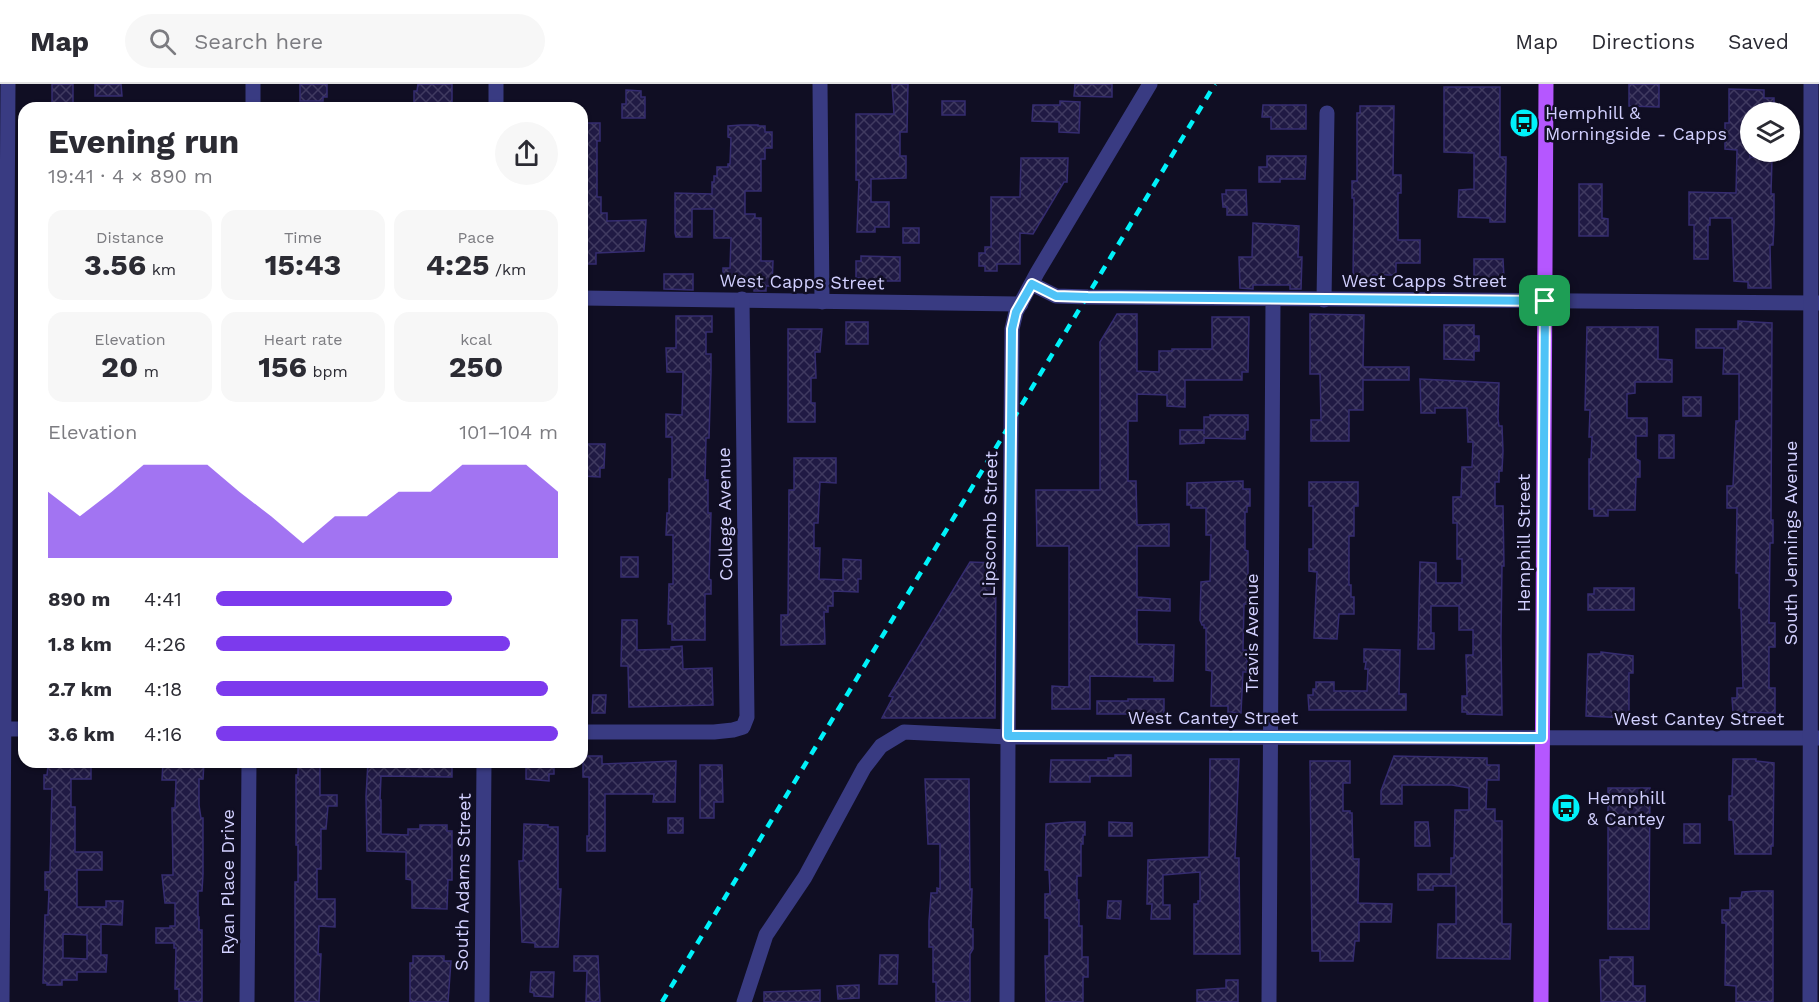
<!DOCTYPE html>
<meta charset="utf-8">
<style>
:root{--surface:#fff;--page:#f7f7f7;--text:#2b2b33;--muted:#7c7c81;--line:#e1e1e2;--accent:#7c3aed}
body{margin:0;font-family:"Work Sans",sans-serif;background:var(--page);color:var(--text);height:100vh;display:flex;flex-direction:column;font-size:22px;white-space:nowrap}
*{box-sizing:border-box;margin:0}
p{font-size:20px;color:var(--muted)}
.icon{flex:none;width:33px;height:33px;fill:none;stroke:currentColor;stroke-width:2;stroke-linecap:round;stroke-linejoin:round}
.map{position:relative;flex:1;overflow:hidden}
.side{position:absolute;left:18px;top:18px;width:570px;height:666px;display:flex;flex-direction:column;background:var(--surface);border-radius:18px;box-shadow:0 2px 4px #0004}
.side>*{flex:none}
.controls{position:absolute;left:1740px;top:18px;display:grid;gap:12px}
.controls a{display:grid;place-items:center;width:60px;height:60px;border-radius:50%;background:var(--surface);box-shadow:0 2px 4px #0004;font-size:30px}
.pin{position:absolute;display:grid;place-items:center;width:51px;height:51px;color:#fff;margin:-26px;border-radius:12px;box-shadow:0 3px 9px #0006}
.round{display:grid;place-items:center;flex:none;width:63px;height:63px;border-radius:32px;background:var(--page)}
.overview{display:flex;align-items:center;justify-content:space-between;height:102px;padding:0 30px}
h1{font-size:33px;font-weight:700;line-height:45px}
.stats{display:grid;grid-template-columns:repeat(3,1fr);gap:9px;height:102px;padding:6px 30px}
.stats div{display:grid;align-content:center;border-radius:15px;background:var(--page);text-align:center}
.stats b{font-size:30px;font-weight:700}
.stats small{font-size:16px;font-weight:400}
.stats p{font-size:16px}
.chart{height:168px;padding:12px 30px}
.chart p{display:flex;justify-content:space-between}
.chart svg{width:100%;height:108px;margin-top:6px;fill:var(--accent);opacity:.7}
ul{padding:0 30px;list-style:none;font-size:20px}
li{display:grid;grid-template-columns:96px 72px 1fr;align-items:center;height:45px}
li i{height:15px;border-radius:8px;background:var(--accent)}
header{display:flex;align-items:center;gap:36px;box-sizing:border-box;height:84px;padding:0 30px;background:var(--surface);border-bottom:2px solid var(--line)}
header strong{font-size:28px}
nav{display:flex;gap:33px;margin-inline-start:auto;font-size:21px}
.search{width:420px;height:54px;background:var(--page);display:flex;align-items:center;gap:15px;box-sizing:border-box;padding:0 21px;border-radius:33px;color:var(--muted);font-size:22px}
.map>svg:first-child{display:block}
.building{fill:url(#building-cross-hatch);stroke:#352c70;stroke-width:1.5;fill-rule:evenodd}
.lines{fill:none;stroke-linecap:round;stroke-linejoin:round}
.minor{stroke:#393b82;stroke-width:15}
.major{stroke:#b557ff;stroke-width:15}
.rail{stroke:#00f2fa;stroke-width:4.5;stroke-dasharray:9 8;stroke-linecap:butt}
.route-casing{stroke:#fff;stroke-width:12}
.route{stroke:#4fc3f7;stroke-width:8}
.labels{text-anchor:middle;stroke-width:5;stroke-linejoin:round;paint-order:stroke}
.poi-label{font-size:18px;fill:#d2d0ff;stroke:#100e23;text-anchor:start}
.street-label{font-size:18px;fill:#d2d0ff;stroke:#100e23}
</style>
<header>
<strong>Map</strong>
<div class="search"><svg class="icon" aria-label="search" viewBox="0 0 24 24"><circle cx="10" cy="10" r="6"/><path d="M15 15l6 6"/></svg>Search here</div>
<nav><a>Map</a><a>Directions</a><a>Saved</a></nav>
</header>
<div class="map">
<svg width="1819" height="918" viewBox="0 0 1819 918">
<defs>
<pattern id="building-cross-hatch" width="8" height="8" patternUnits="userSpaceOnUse" patternTransform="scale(1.5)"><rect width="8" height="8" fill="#201a44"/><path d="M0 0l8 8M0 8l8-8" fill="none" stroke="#403a60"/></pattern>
</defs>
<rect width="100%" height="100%" fill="#100e23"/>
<!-- building -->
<g class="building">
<rect x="52" y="0" width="21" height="24"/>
<path d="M95,0H121L122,12H95Z"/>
<path d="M300,0H327V13H323V17H300Z"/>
<path d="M418,0H452V24H414V7H417Z"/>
<path d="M892,0H908L907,48H900V72H906V94L871,95V118H889V143H875V148H857L859,96H856V30H894Z"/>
<path d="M1075,0H1112V13L1074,12Z"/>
<path d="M1629,0H1659V23L1629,22Z"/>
<path d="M1444,3H1500V73H1506L1505,138H1490V134L1458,133L1459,106L1474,105V69L1444,68Z"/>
<path d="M1729,5L1764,6V14H1774V28H1750V73L1772,74L1771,110H1774V140L1773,161H1770L1771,204H1748V198L1734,197L1732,134H1710V141H1708V175H1694V141H1689V108L1736,109L1737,66L1725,65V39H1729Z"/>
<path d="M626,6L641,7V13H645V34H622V20H626Z"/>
<rect x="942" y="17" width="23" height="14"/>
<path d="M1060,17L1080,18L1079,49L1059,48V38L1032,37L1033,21H1060Z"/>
<path d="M1263,21H1306V45H1271V33H1262Z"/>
<path d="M1360,22H1394L1393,91H1401V109H1398V156H1420V179H1396V191H1373V195L1353,196L1354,114H1352V97H1357V29H1360Z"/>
<path d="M582,39H600V57H597V113H601V129H607V137L646,136L644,167L596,169V180H582Z"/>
<path d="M741,41H758V42H765V48H772V64H765V75H761V107H745V130H755V134H761V177H773L772,202H766V207H754V202L729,201V199H723V184H730L731,154H714V125H692V153H676L675,149V109L712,110V98H714V92H717V83H728V80H730L731,54L728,53V42Z"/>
<path d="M1267,72H1306L1305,95H1280V98H1259V83H1267Z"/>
<path d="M1021,74H1068L1067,98H1064L1033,150L1020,149V180H997V187H985V182H979V169H985V163H991V113H1020Z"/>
<path d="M1579,100H1602V134L1608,135V152H1579Z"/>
<path d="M1226,106H1246L1247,131H1227V123H1223L1222,110H1226Z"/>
<path d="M1253,139L1299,142L1298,173H1302L1301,205H1290V201H1253V205L1240,204L1239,173H1252Z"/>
<rect x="903" y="144" width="16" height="15"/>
<path d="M861,172L900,173V197H861V194H856V177H861Z"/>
<path d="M1474,175H1503L1504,194L1499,198H1474Z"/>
<path d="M664,190H693V206L664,205Z"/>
<path d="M1117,230H1137V287L1159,288V267H1172V265H1212V233H1249L1248,288H1242V296H1185V323L1167,322V311L1137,310V337H1128V397H1136L1137,441L1169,440V462H1137V513L1170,515V527L1137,526V560L1174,561L1173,597H1154V593L1090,592V625H1052V602L1069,603V462H1037L1036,406H1100V258Z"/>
<path d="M1310,230L1364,231L1363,283H1409V296H1363V326H1349V357H1311V336H1321L1320,290H1310Z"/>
<path d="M676,232H712V248H706V270H711V288L709,354H706L705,396H708V429H711L709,495L711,496V510H705V556H672V540H668L669,500H673V451H666L667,429H669V395H672V353H666V330L682,331L683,288H667L666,264H676Z"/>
<path d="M1738,237L1772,239L1771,436H1773V459H1770L1769,539H1775V563H1769V604H1775V629L1733,628L1732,614H1737V604H1743L1741,524H1739V489H1736L1737,424H1727V402H1733L1736,337H1739V290H1723L1724,264H1696V245H1738Z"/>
<rect x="846" y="238" width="22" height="22"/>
<path d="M1444,241H1474V252H1479V267H1474V276L1444,275Z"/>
<path d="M1587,243H1658V275L1672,276V298H1635V309L1627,310V334H1647V352H1636V375L1640,377V393H1636L1635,426H1608V432H1594V425H1589V375H1591L1592,353H1589L1590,326H1585Z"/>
<path d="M788,245H822L820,268H815L816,294H811V319H815V338H788Z"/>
<path d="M1420,295L1499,299L1498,335L1499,342H1502L1503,367L1502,387H1499V398H1495V422H1503L1504,482H1502L1501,553L1502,631L1467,630V628H1462V612H1467L1466,571H1473V546H1459V522H1431V549H1434V565H1418L1420,478L1436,479V499H1462V475H1457V439H1453V413H1461L1462,383H1472L1473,358H1468L1467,324H1435V329H1421Z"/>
<rect x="1683" y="313" width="18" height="19"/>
<path d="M1210,331H1248V346H1245V355L1204,354V359L1180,360V346H1204V350V333H1210Z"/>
<rect x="1659" y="351" width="15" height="23"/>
<path d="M583,360H605L604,384H600V393L582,392Z"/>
<path d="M794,374H836V399L820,398L818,439H814V464H820L819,495L843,496V475L861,476V495H858V508L833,507V522H828V528H824L825,560L781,561V531H788L789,406H794Z"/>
<path d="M1243,397V405H1250V422H1247V428H1245V466L1248,467V520H1244L1243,566H1247V588H1243L1241,629L1228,628V622H1211L1212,587L1206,586V544H1204V541H1202L1200,536L1201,498L1210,497L1211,451H1206V424H1191V421H1187V399Z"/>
<path d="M1309,398H1358V422H1354V452H1349V501H1351V513H1354V530H1339L1337,555L1314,554L1317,488L1309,487V465H1313V422H1309Z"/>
<rect x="621" y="473" width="17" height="20"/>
<path d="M970,478L996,479L995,634H882L893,613L889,612Z"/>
<path d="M1594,504H1634V526H1588V510H1594Z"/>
<path d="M622,536H637V566L671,565V563L682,562L683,585L712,584L713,621L629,623L628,582H621Z"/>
<path d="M1364,565L1400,566L1399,610H1406V626H1309L1308,611H1313V605H1316V598H1334V607H1367L1368,585H1365L1366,578H1364Z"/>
<path d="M1601,568L1633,572V589H1629V634L1586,632L1588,570H1601Z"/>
<path d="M593,611H606L605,629H592Z"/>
<path d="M1128,615H1164V633H1128V630H1097V617H1128Z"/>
<path d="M1115,671H1131V692H1090V698H1050L1051,676H1108V674H1115Z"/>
<path d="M583,672H602V680L676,677L675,718H653L654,710H605V767H587V752H589V693H583Z"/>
<path d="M1394,672L1487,674V681H1499V696H1487L1486,725H1495V737H1502V840H1511L1510,875L1437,874L1438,840H1456V802H1433V806H1418V790H1451V774H1454L1455,726H1469V704L1452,701H1402V720H1381V707Z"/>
<path d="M1210,675H1239L1235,774H1239L1240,870H1194V820H1198V817H1200V788L1163,791V821H1170V835H1151L1152,820H1147L1148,776L1209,773Z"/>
<path d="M1733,675H1756V677L1774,679L1773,762H1771V770H1735L1733,736H1729V712H1732Z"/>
<path d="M1310,677H1350V699H1343V727H1350V729H1352L1353,775H1359L1358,819L1392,820L1391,838H1359V857H1355L1353,877H1320V867H1312Z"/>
<path d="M53,678H91V695H71V723H75V768H102V786H77V823H106V817H123L122,841L101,840V871H107L106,888H77V896H62V901H47V899H43L45,831H48L49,806H45V788H50L52,705H44V691H47L48,682H53ZM63,850L87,851V875L63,874Z"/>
<path d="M163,678H204L203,695H199V721L201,734H203V790L202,807H198V833H199V846H202V918H179V905H175L176,864H174V859H156V844H170V842H175V819H165L162,791H173L172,724H175L176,696H162Z"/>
<path d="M298,678H320V711H337V722H328L326,745H321V785H317V815H335V843L319,842L318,870H321L319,918H295V798H298V761H296V691H298Z"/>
<path d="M368,678H452V693L381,692L380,716H381V750L408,751V745H420V741H447V747H452V796H448L447,825L412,824V796L406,795V768L367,767L366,712Z"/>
<path d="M526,678H554V690H549V697L526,695Z"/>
<path d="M700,681H722L723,718H714V734H700Z"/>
<path d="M925,695H969L970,805H972L971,845H973V865L970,870V918H936V898H933V863H929V837L931,809H937V804L940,805V760H928Z"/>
<path d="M1608,704H1650L1649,845H1608Z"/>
<rect x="668" y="734" width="15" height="15"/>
<path d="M1071,738H1085V751H1083V760H1081V792H1077V816H1079V842H1082V873H1088V893H1083V918H1046L1045,872H1049V834H1045V810H1050L1049,786H1045L1046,740Z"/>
<path d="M1109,738L1132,739V752H1109Z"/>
<path d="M1415,738H1428L1430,762H1415Z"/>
<path d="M524,740L548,741V743H558V805H561L558,863H535V859L522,858L519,777H523Z"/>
<rect x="1684" y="740" width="16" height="19"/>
<path d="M1757,807H1773V918H1736V902L1725,901L1726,839H1722V826H1730V814H1741L1742,808Z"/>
<path d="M1108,817H1121L1120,835L1107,834Z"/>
<path d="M880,871H898L897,900H879Z"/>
<path d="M413,872H444V877H451L448,918H410V879H413Z"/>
<path d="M574,872H598L600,918H586L587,887H574Z"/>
<path d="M1610,873H1633V902H1645V918H1601L1600,876H1610Z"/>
<path d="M531,888H554L553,913L534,912V909L530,908Z"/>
<path d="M1226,896H1238V918H1197V906L1226,904Z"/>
<path d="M859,901V914L838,915L837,902Z"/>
<path d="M820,906V918H764V908Z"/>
</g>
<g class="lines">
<!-- minor -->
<g class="minor">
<path d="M496,0V24"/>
<path d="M820,0L822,218"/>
<path d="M253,24V0"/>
<path d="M1032,200L1056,212L1088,213L1819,219"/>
<path d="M582,214L1021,220"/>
<path d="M1324,216L1327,29"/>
<path d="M0,645H24"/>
<path d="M582,648H714L733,646L743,643L747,633L742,215"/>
<path d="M2,918L8,0"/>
<path d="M247,918L249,678"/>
<path d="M482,918L484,678"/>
<path d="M744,918L766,851L805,793L864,684L881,662L904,648L1008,653L1819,654"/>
<path d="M1007,918L1008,653L1012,245L1016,228L1037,189L1150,0"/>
<path d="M1269,918L1273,215"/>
<path d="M1810,918L1811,0"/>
</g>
<!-- major -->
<path class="major" d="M1541,918L1546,0"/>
<!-- rail -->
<path class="rail" d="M662,918L1215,0"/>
</g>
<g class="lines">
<!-- route casing -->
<g class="route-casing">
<path id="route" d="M1032,200L1056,212L1088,213L1545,217L1542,654L1008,652L1012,245L1016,228Z"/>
</g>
<!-- route -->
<use href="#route" class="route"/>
</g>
<!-- icons -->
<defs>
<g id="bus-disc" transform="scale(1.5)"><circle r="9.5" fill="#00f2fa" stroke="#100e23"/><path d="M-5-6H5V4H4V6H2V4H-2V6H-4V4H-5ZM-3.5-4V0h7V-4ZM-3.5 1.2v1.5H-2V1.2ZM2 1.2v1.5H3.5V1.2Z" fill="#111"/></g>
</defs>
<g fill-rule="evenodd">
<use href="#bus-disc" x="1524" y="39"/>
<use href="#bus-disc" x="1566" y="724"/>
</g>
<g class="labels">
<!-- poi labels -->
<g class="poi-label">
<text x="1545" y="35">Hemphill &amp;<tspan x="1545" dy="21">Morningside - Capps</tspan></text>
<text x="1587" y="720">Hemphill<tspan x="1587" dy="21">&amp; Cantey</tspan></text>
</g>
<!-- street labels -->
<g class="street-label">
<text x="1424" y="203">West Capps Street</text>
<text transform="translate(802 198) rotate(1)" y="6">West Capps Street</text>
<text transform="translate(725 430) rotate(-91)" y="6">College Avenue</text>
<text transform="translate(990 440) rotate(-89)" y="6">Lipscomb Street</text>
<text transform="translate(1524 459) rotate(-90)" y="6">Hemphill Street</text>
<text transform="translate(1791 459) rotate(-90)" y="6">South Jennings Avenue</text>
<text transform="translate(1252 549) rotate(-90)" y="6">Travis Avenue</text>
<text x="1213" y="640">West Cantey Street</text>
<text x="1699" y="641">West Cantey Street</text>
<text transform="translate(228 798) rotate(-90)" y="6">Ryan Place Drive</text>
<text transform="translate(463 798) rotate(-89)" y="6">South Adams Street</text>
</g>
</g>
</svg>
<div class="controls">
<a><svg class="icon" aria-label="layers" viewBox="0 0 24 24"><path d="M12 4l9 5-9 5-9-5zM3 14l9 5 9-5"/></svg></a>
</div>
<div class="pin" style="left:1545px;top:217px;background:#1e9e55"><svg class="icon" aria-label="arrive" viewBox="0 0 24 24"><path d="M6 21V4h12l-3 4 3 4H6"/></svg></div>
<section class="side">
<div class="overview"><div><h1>Evening run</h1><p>19:41 · 4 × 890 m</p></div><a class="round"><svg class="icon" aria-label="share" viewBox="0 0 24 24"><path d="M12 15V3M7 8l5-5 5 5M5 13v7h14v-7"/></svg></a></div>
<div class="stats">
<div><p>Distance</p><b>3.56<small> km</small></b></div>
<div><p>Time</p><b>15:43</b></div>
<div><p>Pace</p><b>4:25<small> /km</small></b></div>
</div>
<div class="stats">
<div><p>Elevation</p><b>20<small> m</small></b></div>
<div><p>Heart rate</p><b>156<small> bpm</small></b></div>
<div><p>kcal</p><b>250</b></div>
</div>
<div class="chart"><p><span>Elevation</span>101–104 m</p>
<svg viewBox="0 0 160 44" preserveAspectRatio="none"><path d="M0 44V17L10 27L20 17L30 6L40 6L50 6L60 17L70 27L80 38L90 27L100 27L110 17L120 17L130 6L140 6L150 6L160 17V44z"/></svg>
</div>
<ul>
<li><b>890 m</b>4:41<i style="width:69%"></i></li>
<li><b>1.8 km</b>4:26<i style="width:86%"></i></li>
<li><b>2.7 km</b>4:18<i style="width:97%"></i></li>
<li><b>3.6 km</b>4:16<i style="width:100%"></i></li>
</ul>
</section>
</div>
